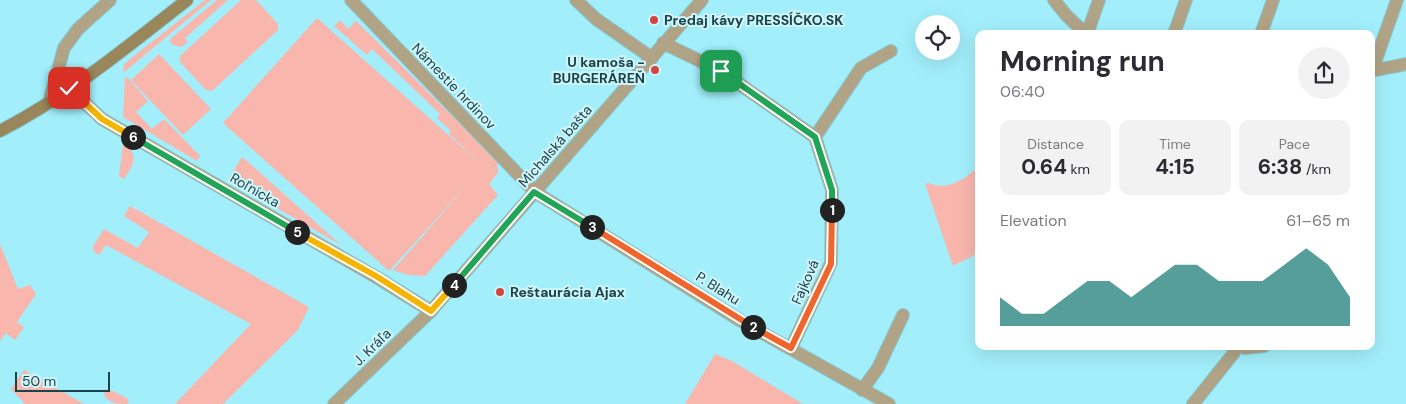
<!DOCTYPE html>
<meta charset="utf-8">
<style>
:root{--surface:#fff;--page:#f2f2f3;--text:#2b2b33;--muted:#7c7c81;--accent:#0f766e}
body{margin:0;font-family:"DM Sans",sans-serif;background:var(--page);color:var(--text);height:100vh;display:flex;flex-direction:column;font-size:19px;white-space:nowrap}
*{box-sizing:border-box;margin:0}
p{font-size:16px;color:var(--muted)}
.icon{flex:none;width:28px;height:28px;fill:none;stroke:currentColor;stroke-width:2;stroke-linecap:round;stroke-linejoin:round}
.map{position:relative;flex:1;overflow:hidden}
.side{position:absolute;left:975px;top:30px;width:400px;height:320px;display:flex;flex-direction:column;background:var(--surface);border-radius:10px;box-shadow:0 5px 20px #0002}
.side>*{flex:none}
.controls{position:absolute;left:915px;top:15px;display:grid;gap:10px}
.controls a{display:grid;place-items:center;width:45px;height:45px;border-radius:50%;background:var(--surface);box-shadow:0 5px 20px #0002;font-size:25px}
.scale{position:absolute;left:15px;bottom:12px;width:95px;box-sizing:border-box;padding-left:5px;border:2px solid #19444a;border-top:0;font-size:14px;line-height:18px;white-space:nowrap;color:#19444a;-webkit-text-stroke:4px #d0f5fb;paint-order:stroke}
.pin{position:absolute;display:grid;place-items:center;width:42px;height:42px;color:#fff;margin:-21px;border-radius:10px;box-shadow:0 2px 8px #0006}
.km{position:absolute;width:25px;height:25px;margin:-12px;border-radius:50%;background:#222;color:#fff;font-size:14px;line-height:25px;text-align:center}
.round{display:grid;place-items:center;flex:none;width:52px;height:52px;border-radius:26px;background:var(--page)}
.overview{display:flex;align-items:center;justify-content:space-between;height:85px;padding:0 25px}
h1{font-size:28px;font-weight:700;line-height:38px}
.figures{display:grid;grid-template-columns:repeat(3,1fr);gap:8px;height:85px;padding:5px 25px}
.figures div{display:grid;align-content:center;border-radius:10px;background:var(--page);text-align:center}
.figures b{font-size:21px;font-weight:700}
.figures small{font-size:14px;font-weight:400}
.figures p{font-size:14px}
.chart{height:140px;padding:10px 25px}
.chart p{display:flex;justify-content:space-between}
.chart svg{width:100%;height:90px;margin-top:5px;fill:var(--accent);opacity:.7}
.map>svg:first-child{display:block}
.green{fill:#f8b6ad}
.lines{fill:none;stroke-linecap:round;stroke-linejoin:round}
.minor-casing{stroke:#84c9d4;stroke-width:14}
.secondary-casing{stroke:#84c9d4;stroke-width:14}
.minor{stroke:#b1a486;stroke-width:12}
.secondary{stroke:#99865a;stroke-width:12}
.split-1-casing{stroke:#fff;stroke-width:10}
.split-2-casing{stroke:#fff;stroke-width:10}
.split-3-casing{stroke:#fff;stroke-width:10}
.split-4-casing{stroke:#fff;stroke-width:10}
.split-5-casing{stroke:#fff;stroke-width:10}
.split-6-casing{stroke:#fff;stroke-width:10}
.split-7-casing{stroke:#fff;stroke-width:10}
.split-1{stroke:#22a559;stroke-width:6}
.split-2{stroke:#f0652b;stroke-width:6}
.split-3{stroke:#f0652b;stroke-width:6}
.split-4{stroke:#22a559;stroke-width:6}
.split-5{stroke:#f5b400;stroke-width:6}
.split-6{stroke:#22a559;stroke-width:6}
.split-7{stroke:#f5b400;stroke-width:6}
.poi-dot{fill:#d3453c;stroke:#d0f5fb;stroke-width:2}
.labels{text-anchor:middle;stroke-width:4;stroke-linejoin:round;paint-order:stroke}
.poi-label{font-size:14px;font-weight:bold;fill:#19444a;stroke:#d0f5fb;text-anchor:start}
.street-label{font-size:14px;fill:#19444a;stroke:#d0f5fb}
</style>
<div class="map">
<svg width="1406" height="404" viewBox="0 0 1406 404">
<rect width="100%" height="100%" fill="#a2effb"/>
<!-- green -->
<g class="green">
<path d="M205,0H211L123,73L124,65L130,59Z"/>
<path d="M217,0H228L185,38L188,42L181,47L173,45L169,40Z"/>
<path d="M241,0H256L278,24V30L212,91L206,90L180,62V56Z"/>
<path d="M317,18L482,165L449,134L451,131L437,118L440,114L372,49L367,55L334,26L340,20L348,29L356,21L497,160L498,173L489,184L498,195L425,276L408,275L393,270L470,182L389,271L223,123Z"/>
<path d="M159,54L211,109L183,135L131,80Z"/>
<path d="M125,77L128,78L148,101L136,112L152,129L164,119L200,156L197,161L123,117Z"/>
<path d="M123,144C141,154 133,165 124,179L119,176Z"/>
<path d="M242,157L247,161L341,245L228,180Z"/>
<path d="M979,166V253L953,266L925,184L929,183C946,192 967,178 979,166Z"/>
<path d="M130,206L309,307L298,330L223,404H175L251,324L106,245L99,255L94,252L93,246L104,229L138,248L149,232L124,216Z"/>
<path d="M0,244L18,289L30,285L36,294L17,322L24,327L15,340L6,333L0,341Z"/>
<path d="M715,354L732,361L803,404H685Z"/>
<path d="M24,370L84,404H25L11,389Z"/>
<path d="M108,389L127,398L129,401L127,404C118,404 108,404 104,394V390Z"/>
</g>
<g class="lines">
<!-- minor casing -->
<g class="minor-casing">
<g id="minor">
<path d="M351,0L535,192L741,321L889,404"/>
<path d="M576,0L596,19L652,58"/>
<path d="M1054,0L1066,15L1086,34"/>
<path d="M1087,34L1099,0"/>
<path d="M1174,34L1186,0"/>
<path d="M1261,34L1273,0"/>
<path d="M663,43L721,71L815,137L832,190L831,263L791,348"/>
<path d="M1371,71L1406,64"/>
<path d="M1372,71L1397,0"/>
<path d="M69,88L102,119L376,277L431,311"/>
<path d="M49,102L64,48L78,29L110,0"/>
<path d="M815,137L861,68L891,51"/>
<path d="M1239,346L1245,348L1264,346"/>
<path d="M862,390L878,368L903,315"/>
<path d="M334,404L431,311L702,0"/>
<path d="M1193,404L1233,354L1237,346"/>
</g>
</g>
<!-- secondary casing -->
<g class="secondary-casing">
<path id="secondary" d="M0,131C68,96 128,46 187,0"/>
</g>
<!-- minor -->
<use href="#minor" class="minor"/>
<!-- secondary -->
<use href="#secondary" class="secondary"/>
</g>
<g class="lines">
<!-- split-1 casing -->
<g class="split-1-casing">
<path id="split-1" d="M721,71L815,137L832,190V210"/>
</g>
<!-- split-2 casing -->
<g class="split-2-casing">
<path id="split-2" d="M753,327L791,348L831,264L832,210"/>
</g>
<!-- split-3 casing -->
<g class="split-3-casing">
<path id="split-3" d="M592,227L753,327"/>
</g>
<!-- split-4 casing -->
<g class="split-4-casing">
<path id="split-4" d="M454,285L534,192L592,227"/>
</g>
<!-- split-5 casing -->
<g class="split-5-casing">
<path id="split-5" d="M297,232L376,276L431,311L454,285"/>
</g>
<!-- split-6 casing -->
<g class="split-6-casing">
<path id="split-6" d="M133,137L297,232"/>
</g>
<!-- split-7 casing -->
<g class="split-7-casing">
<path id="split-7" d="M69,88L102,119L133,137"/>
</g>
<!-- split-1 -->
<use href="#split-1" class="split-1"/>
<!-- split-2 -->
<use href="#split-2" class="split-2"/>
<!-- split-3 -->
<use href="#split-3" class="split-3"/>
<!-- split-4 -->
<use href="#split-4" class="split-4"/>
<!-- split-5 -->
<use href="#split-5" class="split-5"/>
<!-- split-6 -->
<use href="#split-6" class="split-6"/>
<!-- split-7 -->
<use href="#split-7" class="split-7"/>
</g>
<!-- markers -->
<g class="poi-dot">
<circle cx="654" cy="20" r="5"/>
<circle cx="655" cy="70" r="5"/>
<circle cx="500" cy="292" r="5"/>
</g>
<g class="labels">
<!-- poi labels -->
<g class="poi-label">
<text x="664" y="25">Predaj kávy PRESSÍČKO.SK</text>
<text x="645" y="67" text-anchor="end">U kamoša -<tspan x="645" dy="16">BURGERÁREŇ</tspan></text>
<text x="510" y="297">Reštaurácia Ajax</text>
</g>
<!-- street labels -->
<g class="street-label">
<text transform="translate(454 86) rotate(46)" y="5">Námestie hrdinov</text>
<text transform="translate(555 146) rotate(-49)" y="5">Michalská bašta</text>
<text transform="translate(255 190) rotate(30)" y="5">Roľnícka</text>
<text transform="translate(805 282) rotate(-66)" y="5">Fajková</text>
<text transform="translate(718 288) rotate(32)" y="5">P. Blahu</text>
<text transform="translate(372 347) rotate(-44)" y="5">J. Kráľa</text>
</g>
</g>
</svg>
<div class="controls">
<a><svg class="icon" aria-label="locate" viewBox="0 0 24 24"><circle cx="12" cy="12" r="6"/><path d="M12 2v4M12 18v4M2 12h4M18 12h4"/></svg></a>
</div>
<div class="scale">50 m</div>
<div class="pin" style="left:721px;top:71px;background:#1e9e55"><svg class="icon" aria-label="arrive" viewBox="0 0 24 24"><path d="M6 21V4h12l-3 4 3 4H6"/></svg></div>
<div class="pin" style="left:69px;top:88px;background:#d93025"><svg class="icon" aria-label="check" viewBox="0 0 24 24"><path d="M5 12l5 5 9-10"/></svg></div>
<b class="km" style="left:832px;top:210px">1</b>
<b class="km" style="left:753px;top:327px">2</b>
<b class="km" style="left:592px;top:227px">3</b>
<b class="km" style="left:454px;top:285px">4</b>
<b class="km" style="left:297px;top:232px">5</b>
<b class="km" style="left:133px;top:137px">6</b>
<section class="side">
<div class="overview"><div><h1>Morning run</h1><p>06:40</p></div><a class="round"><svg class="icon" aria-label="share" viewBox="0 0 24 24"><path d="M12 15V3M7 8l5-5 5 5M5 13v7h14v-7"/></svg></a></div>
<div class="figures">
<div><p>Distance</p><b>0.64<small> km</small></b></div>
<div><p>Time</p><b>4:15</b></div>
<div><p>Pace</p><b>6:38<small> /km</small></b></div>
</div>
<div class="chart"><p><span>Elevation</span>61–65 m</p>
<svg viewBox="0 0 160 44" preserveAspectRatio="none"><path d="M0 44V30L10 38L20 38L30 30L40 22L50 22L60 30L70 22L80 14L90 14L100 22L110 22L120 22L130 14L140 6L150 14L160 30V44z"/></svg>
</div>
</section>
</div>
